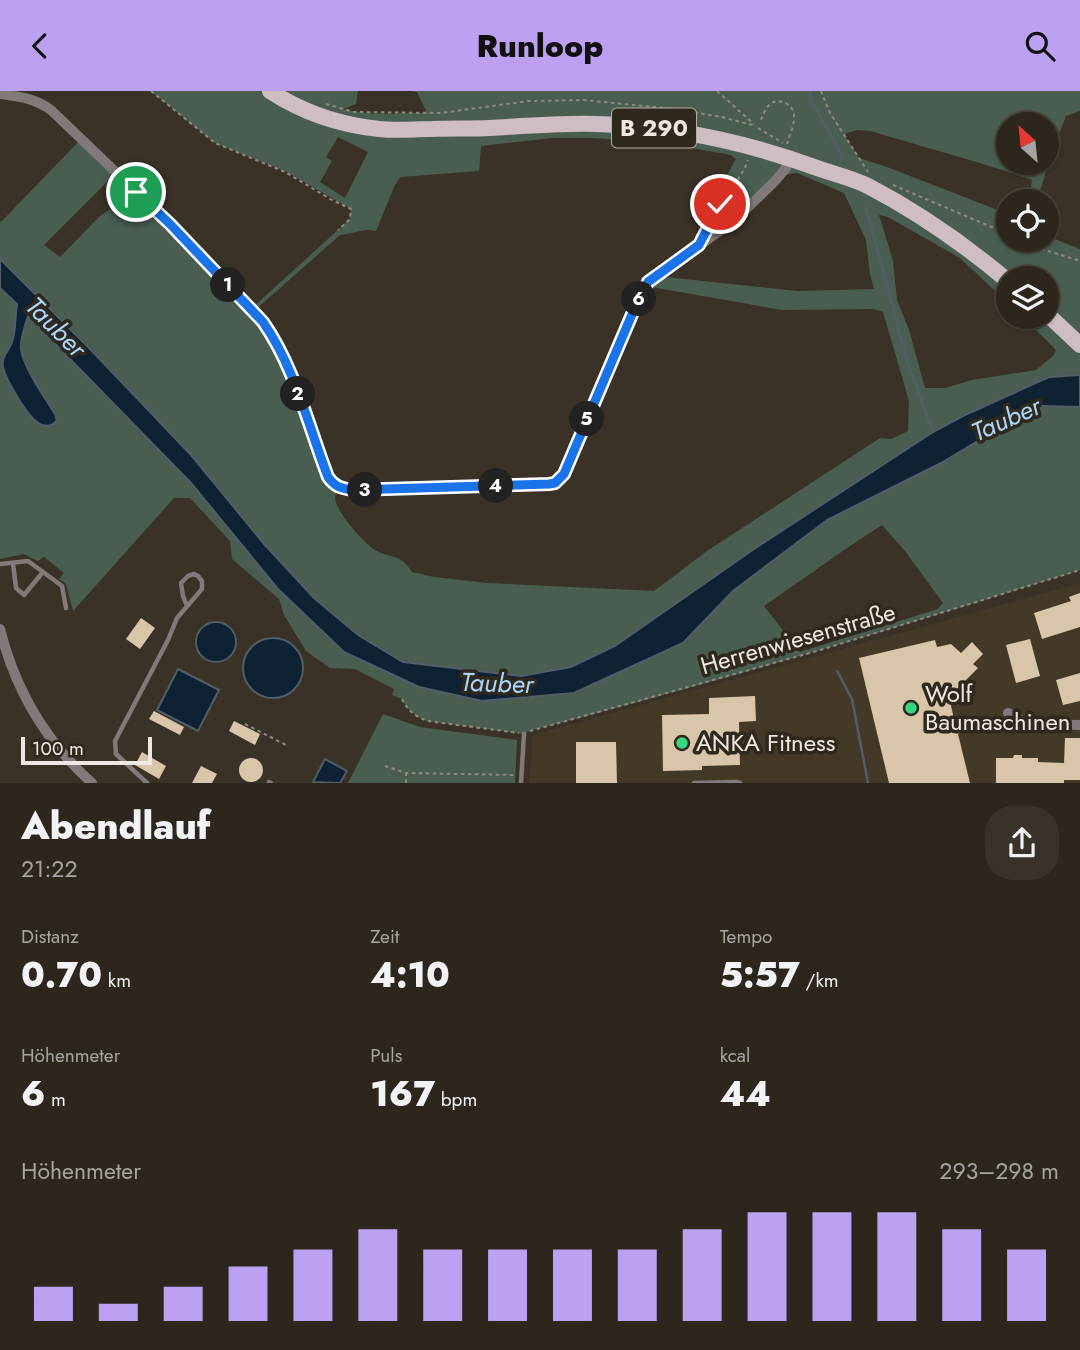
<!DOCTYPE html>
<html lang="de">
<meta charset="utf-8">
<style>
:root{--surface:#2c261d;--page:#38322a;--text:#f1f3f6;--muted:#a6a5a4;--line:#48433b;--accent:#bca0f2}
body{margin:0;font-family:Jost,sans-serif;background:var(--page);color:var(--text);height:100vh;display:flex;flex-direction:column;font-size:26px;white-space:nowrap}
*{box-sizing:border-box;margin:0}
p{font-size:23px;color:var(--muted)}
.icon{flex:none;width:38px;height:38px;fill:none;stroke:currentColor;stroke-width:2;stroke-linecap:round;stroke-linejoin:round}
.map{position:relative;height:692px;overflow:hidden}
.details{display:flex;flex-direction:column;background:var(--surface);flex:1}
.details>*{flex:none}
.needle{width:46px;rotate:333deg}
.fabs{position:absolute;left:996px;top:21px;display:grid;gap:14px}
.fabs a{display:grid;place-items:center;width:63px;height:63px;border-radius:50%;background:var(--surface);box-shadow:0 2px 5px #0004,0 0 0 2px var(--line);font-size:35px}
.scale{position:absolute;left:21px;bottom:18px;width:131px;box-sizing:border-box;padding-left:7px;border:4px solid #ede8e1;border-top:0;font-size:19px;line-height:24px;white-space:nowrap;color:#ede8e1;-webkit-text-stroke:5px #2f281d;paint-order:stroke}
.pin{position:absolute;display:grid;place-items:center;width:60px;height:60px;color:#fff;margin:-30px;border:4px solid #fff;border-radius:50%;box-shadow:0 2px 7px #0007}
.km{position:absolute;width:35px;height:35px;margin:-18px;border-radius:50%;background:#222;color:#fff;font-size:19px;line-height:35px;text-align:center}
.round{display:grid;place-items:center;flex:none;width:74px;height:74px;border-radius:28px;background:var(--page)}
.head{display:flex;align-items:center;justify-content:space-between;height:119px;padding:0 21px}
h1{font-size:38px;font-weight:800;line-height:52px}
.stats{display:grid;grid-template-columns:repeat(3,1fr);gap:10px;height:119px;padding:7px 21px}
.stats div{display:grid;align-content:center}
.stats b{font-size:35px;font-weight:800}
.stats small{font-size:19px;font-weight:400}
.stats p{font-size:19px}
.chart{height:196px;padding:14px 21px}
.chart p{display:flex;justify-content:space-between}
.chart svg{width:100%;height:126px;margin-top:7px;stroke:var(--accent);stroke-width:6}
header{display:flex;justify-content:space-between;align-items:center;height:91px;padding:0 21px;background:var(--accent);color:#111;font-size:32px;font-weight:800}
.map>svg:first-child{display:block}
.built{fill:#443827}
.green{fill:#495e51;fill-rule:evenodd}
.water{fill:#0e2234;stroke:#515d68;stroke-width:2}
.lines{fill:none;stroke-linecap:round;stroke-linejoin:round}
.stream{stroke:#515d68;stroke-width:2.5}
.building{fill:#d9c6aa}
.path{stroke:#908980;stroke-width:2;stroke-dasharray:3.5 3.5;stroke-linecap:butt}
.lane{stroke:#81797a;stroke-width:4.5}
.street{stroke:#81797a;stroke-width:10}
.primary{stroke:#cebec1;stroke-width:16}
.route-casing{stroke:#fff;stroke-width:14}
.route{stroke:#1a73e8;stroke-width:9}
.poi-dot{fill:#35d881;stroke:#2f281d;stroke-width:2.5}
.labels{text-anchor:middle;stroke-width:7;stroke-linejoin:round;paint-order:stroke}
.shield{fill:#2f281d;stroke:#b4aea6;stroke-width:2}
.shield-label{font-size:23px;font-weight:bold;fill:#ede8e1}
.street-label{font-size:24px;fill:#ede8e1;stroke:#2f281d}
.poi-label{font-size:24px;fill:#ede8e1;stroke:#2f281d;text-anchor:start}
.water-label{font-size:26px;font-style:italic;fill:#aad5fe;stroke:#2f281d}
</style>
<header><svg class="icon" aria-label="back" viewBox="0 0 24 24"><path d="M15 5l-7 7 7 7"/></svg>Runloop<svg class="icon" aria-label="search" viewBox="0 0 24 24"><circle cx="10" cy="10" r="6"/><path d="M15 15l6 6"/></svg></header>
<div class="map">
<svg width="1080" height="692" viewBox="0 0 1080 692">
<rect width="100%" height="100%" fill="#3a3227"/>
<!-- built -->
<path class="built" d="M1080,492V692H529L533,644Z"/>
<!-- green -->
<g class="green">
<path d="M151,0H358L356,13L343,18C369,25 399,22 427,22L417,1L410,0H1080V20L1066,25L1052,61L1037,110H1029L1032,89C979,70 925,57 871,40L857,39L844,43L859,67L887,76L1008,123V149H1046L1047,145L1080,158V284L1049,286L963,325L933,341L757,456L615,555L571,576L521,585L403,571L358,544L314,507L265,454L191,364L91,258L0,168V130L1,131L81,48L116,82L44,154L60,166L100,125L136,101L251,218L350,128L351,118L285,80L215,52ZM1008,33H1046V72H1008ZM338,46L368,61L345,107L320,91L332,70L326,66ZM552,47H592L657,51L731,64L736,68L708,118L692,159L775,90L789,83L797,82L844,102L866,149L870,183L874,198L797,200L656,185L644,198L657,197L782,219L873,218L883,221L909,310L908,340L891,348L880,347L707,460L654,500L487,492L434,486L412,481C399,461 393,469 375,459C364,452 336,421 335,407C335,405 338,398 338,396L328,386L310,335L263,231L254,220L340,144L367,139L376,140L394,96L400,86L479,80L481,55ZM879,124L888,126L960,167L1008,212V187H1046V226H1023L1056,259L1053,265L1036,279L972,289L945,297H925L909,239L897,209L893,170Z"/>
<path d="M0,197L17,213L13,250L3,266L41,334L51,335L57,330L55,323C45,307 23,276 21,258C20,247 25,235 28,225L191,392L278,498L344,561L574,602L683,552L733,500L827,429L941,372L1025,322L1042,315L1080,316V479C899,536 716,592 532,639L524,643L427,630C415,625 408,620 402,608L392,604L394,598L355,578L330,577L306,560L284,524L279,508L232,468L230,450L190,407H174L73,520L66,493L59,488L64,482L44,466L38,470L24,463L0,468ZM882,434L905,460L943,512L938,518L800,561L764,515L847,457Z"/>
<path d="M383,623L420,636L517,649L515,692H348Z"/>
</g>
<!-- water -->
<g class="water">
<path d="M0,168L91,259L191,364L265,454L314,507L358,544L403,571L521,585L571,576L615,555L757,456L933,341L963,325L1049,286L1080,284V316L1042,315L1025,322L941,372L827,429L733,500L683,552L574,602L482,610L419,596L344,561L278,498L191,392L28,225C25,235 20,247 21,258C23,276 45,307 55,323L57,330C52,334 48,336 42,334C29,330 6,289 3,276C1,265 9,260 12,251C16,240 15,225 17,213L0,197Z"/>
<circle cx="216" cy="551" r="20"/>
<circle cx="273" cy="577" r="30"/>
<path d="M178,578L219,599L198,640L157,619Z"/>
<path d="M325,668L347,680L340,692L313,691Z"/>
</g>
<g class="lines">
<!-- stream -->
<g class="stream">
<path d="M810,0L811,10L843,66"/>
<path d="M866,116L908,273L933,341"/>
<path d="M837,580L852,608L868,692"/>
</g>
</g>
<!-- building -->
<g class="building">
<path d="M1080,502V536L1042,548L1034,522L1071,510L1069,506Z"/>
<path d="M141,527L155,537L140,558L126,548Z"/>
<path d="M1030,548L1040,585L1016,592L1006,554Z"/>
<path d="M935,549L937,556L951,553L961,562L972,551L983,563L973,573L978,577L949,606L954,628L961,626L964,641L958,643L970,692H889L859,567Z"/>
<path d="M1080,582V610L1063,614L1056,589Z"/>
<path d="M755,605L756,630L739,631L740,674L702,675V679L663,680L662,624L709,623V607Z"/>
<path d="M154,620L184,636L180,644L149,628Z"/>
<path d="M234,630L260,643L255,654L229,640Z"/>
<path d="M1065,647H1080V689H1064V692H996V667H1013L1014,664H1022V667H1038V671L1064,672Z"/>
<path d="M576,651H616L617,692H576Z"/>
<path d="M142,661L166,675L159,688L135,674Z"/>
<circle cx="251" cy="679" r="12"/>
<path d="M201,675L217,683L212,692H192Z"/>
</g>
<g class="lines">
<!-- path -->
<g class="path">
<path d="M151,0L215,52L285,81L332,109L351,118L350,128L338,139"/>
<path d="M717,0L754,33"/>
<path d="M821,0L830,22L868,81"/>
<path d="M326,13L354,21L441,22L529,10L584,9L674,18L722,26L756,35"/>
<path d="M761,29C763,24 765,18 769,14C778,5 794,13 794,25C795,34 789,44 787,53"/>
<path d="M758,37L783,52"/>
<path d="M893,94L1008,143"/>
<path d="M708,136C712,129 715,121 719,115C729,99 742,87 748,69"/>
<path d="M1022,149L1045,159L1080,170"/>
<path d="M402,608C408,620 415,625 427,630L519,642"/>
<path d="M245,633L286,654"/>
<path d="M530,640L817,560L1080,479"/>
<path d="M385,675L406,682L514,684"/>
<path d="M406,692V683"/>
</g>
<!-- lane -->
<g class="lane">
<path d="M13,472L16,497L24,504L43,481"/>
<path d="M0,473L28,470L62,495L66,517"/>
<path d="M269,691L271,692"/>
<path d="M147,692L116,663L115,650L168,549L177,527L202,498V490L198,485L194,483L188,485L181,492L183,505L187,515"/>
<path d="M521,692L524,643"/>
<path d="M694,692L737,691L740,692"/>
</g>
<!-- street -->
<g class="street">
<path d="M0,3C21,6 34,7 51,19L170,133L263,231C295,277 308,334 328,386C334,396 341,397 352,399L549,393L558,389L564,383L636,214L648,191L735,129L775,90L786,77L787,66"/>
<path d="M0,538C15,598 45,650 92,692"/>
<path d="M1008,622L1028,633L1080,634"/>
</g>
<!-- primary -->
<g class="primary">
<path d="M270,0C302,21 341,34 379,38C396,40 415,38 432,38C451,37 471,38 490,37C525,35 561,32 596,33C674,35 750,52 823,79C838,84 854,88 868,95C918,121 965,154 1008,190"/>
<path d="M1046,222L1080,254"/>
</g>
</g>
<g class="lines">
<!-- route casing -->
<g class="route-casing">
<path id="route" d="M136,101L170,133L263,231C295,277 308,334 328,386C335,396 341,397 352,399L549,393L555,392L564,383L636,214L648,191L699,154L720,113"/>
</g>
<!-- route -->
<use href="#route" class="route"/>
</g>
<!-- markers -->
<g class="poi-dot">
<circle cx="911" cy="617" r="7"/>
<circle cx="682" cy="652" r="7"/>
</g>
<g class="labels">
<!-- shield labels -->
<rect class="shield" x="612" y="17.5" width="84" height="39" rx="5"/>
<g class="shield-label">
<text x="654" y="45">B 290</text>
</g>
<!-- street labels -->
<g class="street-label">
<text transform="translate(798 548) rotate(-16)" y="8">Herrenwiesenstraße</text>
</g>
<!-- poi labels -->
<g class="poi-label">
<text x="925" y="611">Wolf<tspan x="925" dy="28">Baumaschinen</tspan></text>
<text x="696" y="660">ANKA Fitness</text>
</g>
<!-- water labels -->
<g class="water-label">
<text transform="translate(56 236) rotate(45)" y="9">Tauber</text>
<text transform="translate(1006 328) rotate(-24)" y="9">Tauber</text>
<text transform="translate(497 592) rotate(2)" y="9">Tauber</text>
</g>
</g>
</svg>
<div class="fabs">
<a><svg class="needle" viewBox="-14 -14 28 28"><path d="M0-13l5 13h-10z" fill="#e53935"/><path d="M0 13l5-13h-10z" fill="#a6a5a4"/></svg></a>
<a><svg class="icon" aria-label="locate" viewBox="0 0 24 24"><circle cx="12" cy="12" r="6"/><path d="M12 2v4M12 18v4M2 12h4M18 12h4"/></svg></a>
<a><svg class="icon" aria-label="layers" viewBox="0 0 24 24"><path d="M12 4l9 5-9 5-9-5zM3 14l9 5 9-5"/></svg></a>
</div>
<div class="scale">100 m</div>
<div class="pin" style="left:136px;top:101px;background:#1e9e55"><svg class="icon" aria-label="arrive" viewBox="0 0 24 24"><path d="M6 21V4h12l-3 4 3 4H6"/></svg></div>
<div class="pin" style="left:720px;top:113px;background:#d93025"><svg class="icon" aria-label="check" viewBox="0 0 24 24"><path d="M5 12l5 5 9-10"/></svg></div>
<b class="km" style="left:228px;top:194px">1</b>
<b class="km" style="left:298px;top:303px">2</b>
<b class="km" style="left:365px;top:399px">3</b>
<b class="km" style="left:496px;top:395px">4</b>
<b class="km" style="left:587px;top:328px">5</b>
<b class="km" style="left:639px;top:208px">6</b>
</div>
<section class="details">
<div class="head"><div><h1>Abendlauf</h1><p>21:22</p></div><a class="round"><svg class="icon" aria-label="share" viewBox="0 0 24 24"><path d="M12 15V3M7 8l5-5 5 5M5 13v7h14v-7"/></svg></a></div>
<div class="stats">
<div><p>Distanz</p><b>0.70<small> km</small></b></div>
<div><p>Zeit</p><b>4:10</b></div>
<div><p>Tempo</p><b>5:57<small> /km</small></b></div>
</div>
<div class="stats">
<div><p>Höhenmeter</p><b>6<small> m</small></b></div>
<div><p>Puls</p><b>167<small> bpm</small></b></div>
<div><p>kcal</p><b>44</b></div>
</div>
<div class="chart"><p><span>Höhenmeter</span>293–298 m</p>
<svg viewBox="0 0 160 44" preserveAspectRatio="none"><path d="M5 44V32M15 44V38M25 44V32M35 44V25M45 44V19M55 44V12M65 44V19M75 44V19M85 44V19M95 44V19M105 44V12M115 44V6M125 44V6M135 44V6M145 44V12M155 44V19"/></svg>
</div>
</section>
